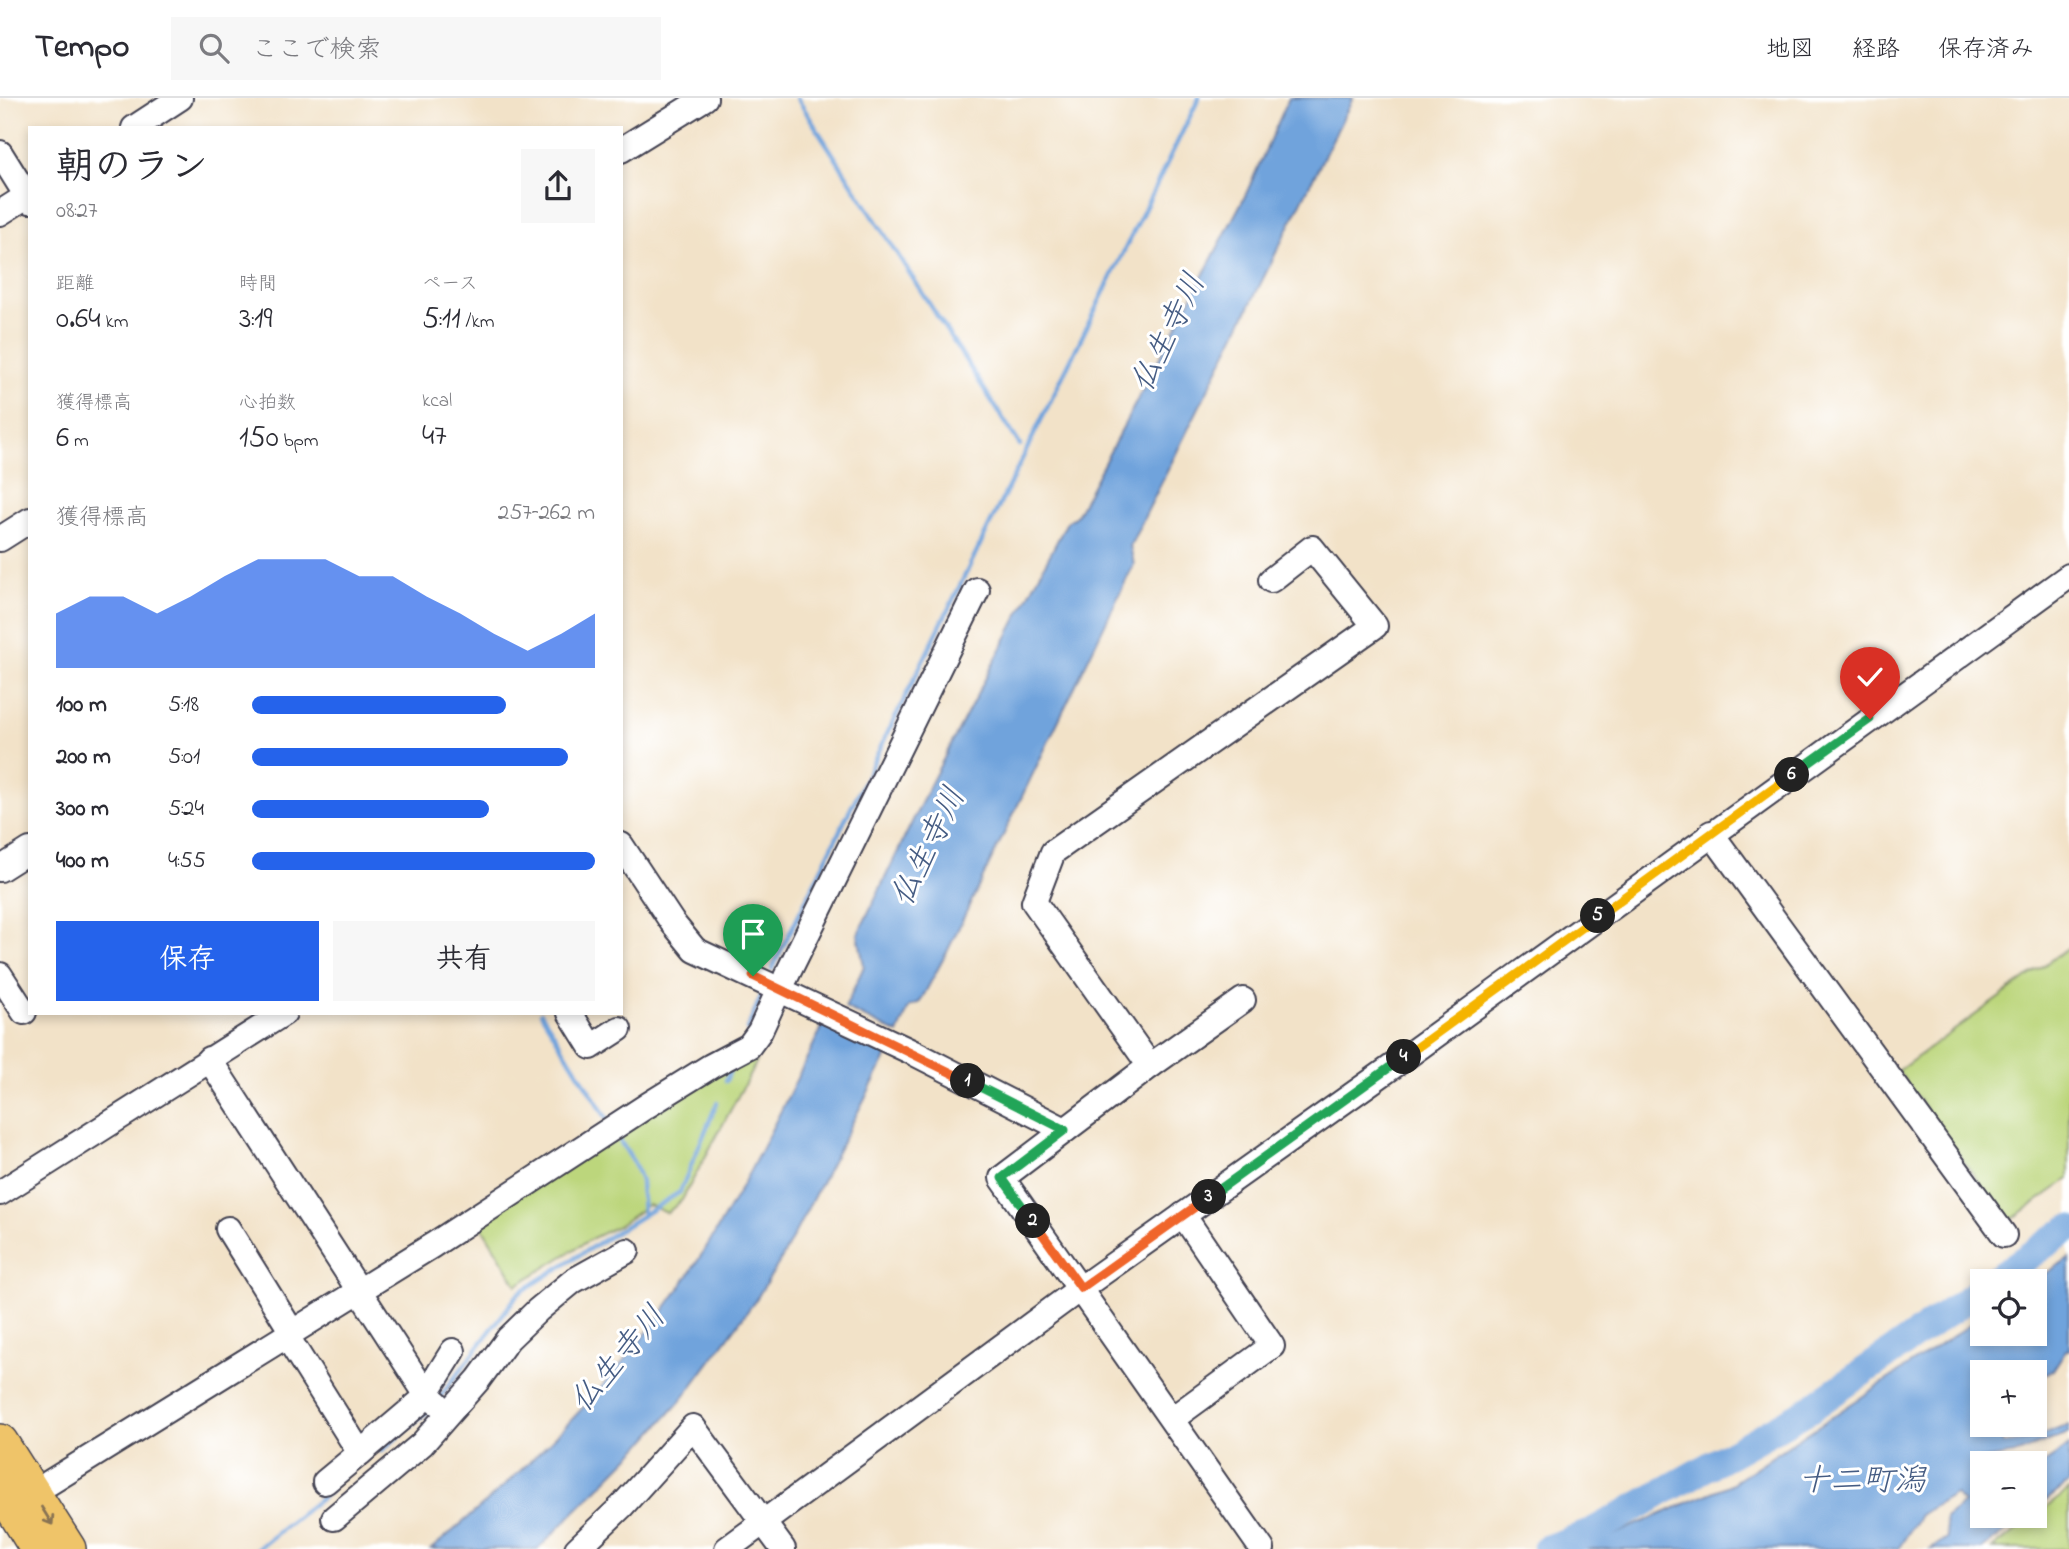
<!DOCTYPE html>
<html lang="ja">
<meta charset="utf-8">
<style>
:root{--surface:#fff;--page:#f7f7f7;--text:#2b2b33;--muted:#7c7c81;--line:#e1e1e2;--accent:#2563eb}
body{margin:0;font-family:"Indie Flower","Klee One",sans-serif;background:var(--page);color:var(--text);height:100vh;display:flex;flex-direction:column;font-size:26px;white-space:nowrap}
*{box-sizing:border-box;margin:0}
p{font-size:23px;color:var(--muted)}
.icon{flex:none;width:38px;height:38px;fill:none;stroke:currentColor;stroke-width:2;stroke-linecap:round;stroke-linejoin:round}
.map{position:relative;flex:1;overflow:hidden}
.details{position:absolute;left:28px;top:28px;width:595px;height:889px;display:flex;flex-direction:column;background:var(--surface);border-radius:0px;box-shadow:0 4px 10px #0003}
.details>*{flex:none}
.controls{position:absolute;left:1970px;top:1171px;display:grid;gap:14px}
.controls a{display:grid;place-items:center;width:77px;height:77px;border-radius:0px;background:var(--surface);box-shadow:0 4px 10px #0003;font-size:35px}
.pin{position:absolute;display:grid;place-items:center;width:60px;height:60px;color:#fff;margin:-72px -30px;border-radius:50% 50% 50% 0;rotate:-45deg;box-shadow:0 0 7px #0007}
.pin .icon{rotate:45deg}
.km{position:absolute;width:35px;height:35px;margin:-18px;border-radius:50%;background:#222;color:#fff;font-size:19px;line-height:35px;text-align:center}
.round{display:grid;place-items:center;flex:none;width:74px;height:74px;border-radius:0px;background:var(--page)}
.overview{display:flex;align-items:center;justify-content:space-between;height:119px;padding:0 28px}
h1{font-size:38px;font-weight:600;line-height:52px}
.figures{display:grid;grid-template-columns:repeat(3,1fr);gap:10px;height:119px;padding:7px 28px}
.figures div{display:grid;align-content:center}
.figures b{font-size:30px;font-weight:600}
.figures small{font-size:19px;font-weight:400}
.figures p{font-size:19px}
.chart{height:196px;padding:14px 28px}
.chart p{display:flex;justify-content:space-between}
.chart svg{width:100%;height:126px;margin-top:7px;fill:var(--accent);opacity:.7}
.primary-button{display:flex;gap:14px;margin-top:auto;padding:14px 28px}
.primary-button a{flex:1;height:80px;border-radius:0px;background:var(--accent);color:#fff;font-size:28px;font-weight:600;line-height:80px;text-align:center}
.primary-button a+a{background:var(--page);color:var(--text)}
ul{padding:0 28px;list-style:none;font-size:23px}
li{display:grid;grid-template-columns:112px 84px 1fr;align-items:center;height:52px}
li i{height:18px;border-radius:9px;background:var(--accent)}
header{display:flex;align-items:center;gap:42px;box-sizing:border-box;height:98px;padding:0 35px;background:var(--surface);border-bottom:2px solid var(--line)}
header strong{font-size:33px}
nav{display:flex;gap:38px;margin-inline-start:auto;font-size:24px}
.search{width:490px;height:63px;background:var(--page);display:flex;align-items:center;gap:18px;box-sizing:border-box;padding:0 24px;border-radius:0px;color:var(--muted);font-size:26px}
.map>svg:first-child{display:block}
.green{fill:#bcd67b;stroke:#6f7c5b;stroke-width:2}
.water{fill:#70a3dc;stroke:#49628c;stroke-width:2}
.lines{fill:none;stroke-linecap:round;stroke-linejoin:round}
.stream{stroke:#70a3dc;stroke-width:4.5}
.river{stroke:#70a3dc;stroke-width:28}
.minor-casing{stroke:#413f50;stroke-width:28}
.highway-casing{stroke:#413f50;stroke-width:38}
.minor{stroke:#fff;stroke-width:24}
.highway{stroke:#efc469;stroke-width:35}
.oneway{stroke:#887352}
.split-1-casing{stroke:#fff;stroke-width:14}
.split-2-casing{stroke:#fff;stroke-width:14}
.split-3-casing{stroke:#fff;stroke-width:14}
.split-4-casing{stroke:#fff;stroke-width:14}
.split-5-casing{stroke:#fff;stroke-width:14}
.split-6-casing{stroke:#fff;stroke-width:14}
.split-7-casing{stroke:#fff;stroke-width:14}
.split-1{stroke:#f0652b;stroke-width:9}
.split-2{stroke:#22a559;stroke-width:9}
.split-3{stroke:#f0652b;stroke-width:9}
.split-4{stroke:#22a559;stroke-width:9}
.split-5{stroke:#f5b400;stroke-width:9}
.split-6{stroke:#f5b400;stroke-width:9}
.split-7{stroke:#22a559;stroke-width:9}
.labels{text-anchor:middle;stroke-width:6;stroke-linejoin:round;paint-order:stroke}
.water-label{font-size:32px;font-style:italic;fill:#455c83;stroke:#fff}
</style>
<header>
<strong>Tempo</strong>
<div class="search"><svg class="icon" aria-label="search" viewBox="0 0 24 24"><circle cx="10" cy="10" r="6"/><path d="M15 15l6 6"/></svg>ここで検索</div>
<nav><a>地図</a><a>経路</a><a>保存済み</a></nav>
</header>
<div class="map">
<svg width="2069" height="1451" viewBox="0 0 2069 1451">
<rect width="100%" height="100%" fill="#fff"/>
<filter id="ink" filterUnits="userSpaceOnUse"><feTurbulence type="fractalNoise" baseFrequency=".0143" numOctaves="2"/><feDisplacementMap in="SourceGraphic" scale="14" xChannelSelector="R" yChannelSelector="G"/><feConvolveMatrix kernelMatrix="1 2 1 2 8 2 1 2 1" color-interpolation-filters="sRGB"/></filter>
<filter id="wash" filterUnits="userSpaceOnUse"><feTurbulence type="fractalNoise" baseFrequency=".00686" numOctaves="4" result="noise"/><feDisplacementMap in="SourceGraphic" scale="28" xChannelSelector="R" yChannelSelector="G"/><feGaussianBlur stdDeviation="1.57" result="paint"/><feColorMatrix in="noise" values="0 0 0 0 0 0 0 0 0 0 0 0 0 0 0 0 0 1.4 0 .05"/><feComposite in="paint" operator="in"/></filter>
<g filter="url(#wash)">
<rect width="100%" height="100%" fill="#f2e2c8"/>
<!-- green -->
<g class="green">
<path d="M2069,849V1081L2008,1124L1898,973Z"/>
<path d="M741,958L757,963L682,1102L667,1115L648,1107L618,1128L591,1141L517,1187L479,1124Z"/>
<path d="M2069,1392V1451H1992Z"/>
</g>
<!-- water -->
<g class="water">
<path d="M1289,0H1353L1130,448L1134,466L947,854L920,904L909,909L898,936L845,910L864,868L858,836L931,685L1067,424L1076,418L1246,96Z"/>
<path d="M826,921L890,952L782,1160L755,1203L683,1300L646,1342L538,1451H431C523,1376 611,1289 679,1191C737,1107 781,1013 826,921Z"/>
<path d="M2069,1160V1252H2066L2053,1272L2035,1283V1274H1983V1326L1995,1327L2003,1346L2029,1342L2069,1327V1335L2015,1356L1978,1362L1980,1373H1983V1418H2026L1982,1451H1931L1947,1440L1945,1420L1964,1405L1955,1396L1920,1417L1898,1451H1580L1731,1386L1983,1218V1236H2035V1183Z"/>
<path d="M2069,1348V1385L2035,1411V1371Z"/>
</g>
<g class="lines">
<!-- stream -->
<g class="stream">
<path d="M797,0L1020,347"/>
<path d="M772,871L1199,0"/>
<path d="M541,915L609,1024"/>
<path d="M747,932L761,898"/>
<path d="M726,983L730,972"/>
<path d="M617,1038L634,1065L641,1083L643,1117"/>
<path d="M440,1299L519,1195L680,1094L717,1005"/>
<path d="M381,1353L431,1311"/>
<path d="M257,1451L330,1393"/>
</g>
<!-- river -->
<g class="river">
<path d="M1993,1183L2069,1130"/>
<path d="M1546,1451L1588,1436L1810,1311L1983,1190"/>
</g>
</g>
</g>
<g filter="url(#ink)">
<g class="lines">
<!-- minor casing -->
<g class="minor-casing">
<g id="minor">
<path d="M134,30L180,0"/>
<path d="M621,52L705,0"/>
<path d="M0,55L30,103"/>
<path d="M0,115L30,96"/>
<path d="M0,441L30,422"/>
<path d="M1711,735L2004,1137"/>
<path d="M621,747L672,824L695,852L914,955L1065,1032"/>
<path d="M0,771L30,752"/>
<path d="M0,877L24,914"/>
<path d="M786,879L977,492"/>
<path d="M570,915L591,949L619,931"/>
<path d="M209,961L426,1296L419,1305L360,1355"/>
<path d="M1150,968L1243,902"/>
<path d="M0,1095L284,915"/>
<path d="M228,1131L292,1234"/>
<path d="M286,1237L360,1355L325,1384"/>
<path d="M437,1305L426,1296L453,1253"/>
<path d="M1172,1321L1272,1248L1183,1117"/>
<path d="M49,1385L433,1147L648,1007L711,968L749,948L760,933L776,898"/>
<path d="M334,1420L422,1346L478,1282L508,1241L538,1212L573,1183L627,1153"/>
<path d="M577,1451L622,1408L693,1329L783,1451"/>
<path d="M727,1451L1081,1190L1396,966L2069,478"/>
<path d="M1262,1451L1002,1080L1150,968L1034,804L1053,754L1375,528L1312,450L1271,482"/>
</g>
</g>
<!-- highway casing -->
<g class="highway-casing">
<g id="highway">
<path d="M0,1344L68,1451"/>
<path d="M0,1389L38,1451"/>
</g>
</g>
<!-- minor -->
<use href="#minor" class="minor"/>
<!-- highway -->
<use href="#highway" class="highway"/>
</g>
<!-- one-way arrows -->
<defs><path id="oneway-shaft" d="M-6 0H5M1.5-3L5.5 0L1.5 3" fill="none" stroke-width="1.6" stroke-linecap="round" stroke-linejoin="round" transform="scale(1.75)"/></defs>
<use class="oneway" href="#oneway-shaft" transform="translate(47 1418) rotate(58)"/>
</g>
<g class="lines" filter="url(#ink)">
<!-- split-1 casing -->
<g class="split-1-casing">
<path id="split-1" d="M753,878L968,983"/>
</g>
<!-- split-2 casing -->
<g class="split-2-casing">
<path id="split-2" d="M968,983L1065,1032L1002,1080L1033,1123"/>
</g>
<!-- split-3 casing -->
<g class="split-3-casing">
<path id="split-3" d="M1033,1123L1081,1190L1209,1099"/>
</g>
<!-- split-4 casing -->
<g class="split-4-casing">
<path id="split-4" d="M1209,1099L1404,959"/>
</g>
<!-- split-5 casing -->
<g class="split-5-casing">
<path id="split-5" d="M1404,959L1598,818"/>
</g>
<!-- split-6 casing -->
<g class="split-6-casing">
<path id="split-6" d="M1598,818L1792,677"/>
</g>
<!-- split-7 casing -->
<g class="split-7-casing">
<path id="split-7" d="M1792,677L1870,621"/>
</g>
<!-- split-1 -->
<use href="#split-1" class="split-1"/>
<!-- split-2 -->
<use href="#split-2" class="split-2"/>
<!-- split-3 -->
<use href="#split-3" class="split-3"/>
<!-- split-4 -->
<use href="#split-4" class="split-4"/>
<!-- split-5 -->
<use href="#split-5" class="split-5"/>
<!-- split-6 -->
<use href="#split-6" class="split-6"/>
<!-- split-7 -->
<use href="#split-7" class="split-7"/>
</g>
<g class="labels">
<!-- water labels -->
<g class="water-label">
<text transform="translate(1167 234) rotate(-64)" y="11">仏生寺川</text>
<text transform="translate(927 748) rotate(-64)" y="11">仏生寺川</text>
<text transform="translate(617 1260) rotate(-50)" y="11">仏生寺川</text>
<text x="1862" y="1392">十二町潟</text>
</g>
</g>
</svg>
<div class="controls">
<a><svg class="icon" aria-label="locate" viewBox="0 0 24 24"><circle cx="12" cy="12" r="6"/><path d="M12 2v4M12 18v4M2 12h4M18 12h4"/></svg></a>
<a>+</a>
<a>−</a>
</div>
<div class="pin" style="left:753px;top:878px;background:#1e9e55"><svg class="icon" aria-label="arrive" viewBox="0 0 24 24"><path d="M6 21V4h12l-3 4 3 4H6"/></svg></div>
<div class="pin" style="left:1870px;top:621px;background:#d93025"><svg class="icon" aria-label="check" viewBox="0 0 24 24"><path d="M5 12l5 5 9-10"/></svg></div>
<b class="km" style="left:968px;top:983px">1</b>
<b class="km" style="left:1033px;top:1123px">2</b>
<b class="km" style="left:1209px;top:1099px">3</b>
<b class="km" style="left:1404px;top:959px">4</b>
<b class="km" style="left:1598px;top:818px">5</b>
<b class="km" style="left:1792px;top:677px">6</b>
<section class="details">
<div class="overview"><div><h1>朝のラン</h1><p>08:27</p></div><a class="round"><svg class="icon" aria-label="share" viewBox="0 0 24 24"><path d="M12 15V3M7 8l5-5 5 5M5 13v7h14v-7"/></svg></a></div>
<div class="figures">
<div><p>距離</p><b>0.64<small> km</small></b></div>
<div><p>時間</p><b>3:19</b></div>
<div><p>ペース</p><b>5:11<small> /km</small></b></div>
</div>
<div class="figures">
<div><p>獲得標高</p><b>6<small> m</small></b></div>
<div><p>心拍数</p><b>150<small> bpm</small></b></div>
<div><p>kcal</p><b>47</b></div>
</div>
<div class="chart"><p><span>獲得標高</span>257–262 m</p>
<svg viewBox="0 0 160 44" preserveAspectRatio="none"><path d="M0 44V25L10 19L20 19L30 25L40 19L50 12L60 6L70 6L80 6L90 12L100 12L110 19L120 25L130 32L140 38L150 32L160 25V44z"/></svg>
</div>
<ul>
<li><b>100 m</b>5:18<i style="width:74%"></i></li>
<li><b>200 m</b>5:01<i style="width:92%"></i></li>
<li><b>300 m</b>5:24<i style="width:69%"></i></li>
<li><b>400 m</b>4:55<i style="width:100%"></i></li>
</ul>
<div class="primary-button"><a>保存</a><a>共有</a></div>
</section>
</div>
